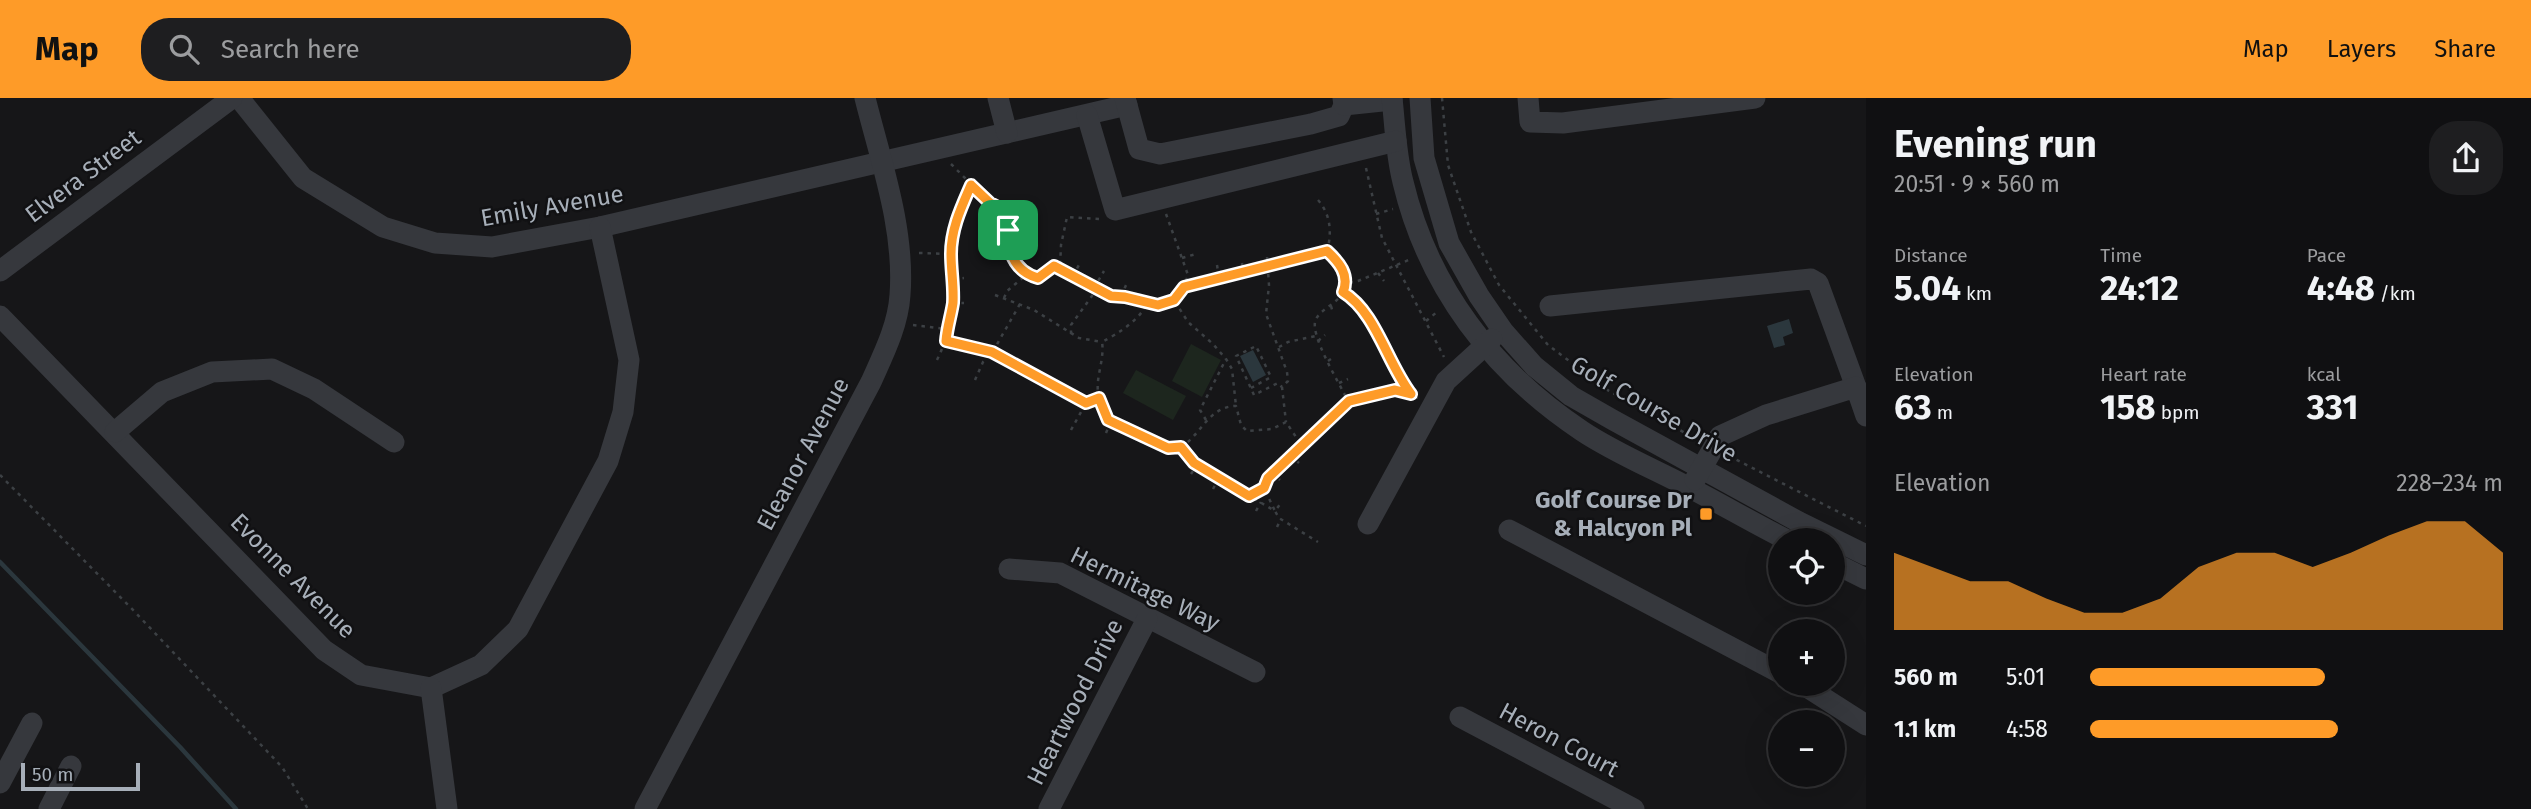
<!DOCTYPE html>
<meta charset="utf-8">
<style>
:root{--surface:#101012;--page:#1e1e20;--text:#f1f3f6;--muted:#9c9d9f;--line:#303032;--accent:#fe9b28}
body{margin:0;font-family:"Fira Sans",sans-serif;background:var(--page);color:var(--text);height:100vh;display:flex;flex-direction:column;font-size:26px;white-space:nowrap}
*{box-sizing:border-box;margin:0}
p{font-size:23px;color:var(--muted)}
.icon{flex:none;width:38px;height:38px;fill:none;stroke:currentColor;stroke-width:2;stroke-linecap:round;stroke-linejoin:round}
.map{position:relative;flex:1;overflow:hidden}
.panel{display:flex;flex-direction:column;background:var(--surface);width:665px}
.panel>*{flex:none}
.buttons{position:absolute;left:1768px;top:430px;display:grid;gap:14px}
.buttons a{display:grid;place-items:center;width:77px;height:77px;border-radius:50%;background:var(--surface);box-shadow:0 7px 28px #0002,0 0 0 2px var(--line);font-size:35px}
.scale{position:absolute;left:21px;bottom:18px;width:119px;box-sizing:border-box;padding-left:7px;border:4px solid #a7afb9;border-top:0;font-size:19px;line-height:24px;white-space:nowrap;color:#a7afb9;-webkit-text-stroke:5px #111113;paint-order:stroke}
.pin{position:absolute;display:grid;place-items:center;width:60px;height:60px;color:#fff;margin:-30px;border-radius:14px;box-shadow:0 4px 10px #0006}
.round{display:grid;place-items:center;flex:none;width:74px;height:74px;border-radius:28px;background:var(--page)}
.summary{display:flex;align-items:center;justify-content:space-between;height:119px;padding:0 28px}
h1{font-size:38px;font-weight:700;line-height:52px}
.stats{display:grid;grid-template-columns:repeat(3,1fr);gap:10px;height:119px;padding:7px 28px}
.stats div{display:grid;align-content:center}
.stats b{font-size:35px;font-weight:700}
.stats small{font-size:19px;font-weight:400}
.stats p{font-size:19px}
.chart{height:196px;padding:14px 28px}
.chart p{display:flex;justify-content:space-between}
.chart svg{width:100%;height:126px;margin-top:7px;fill:var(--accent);opacity:.7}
ul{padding:0 28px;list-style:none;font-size:23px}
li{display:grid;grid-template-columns:112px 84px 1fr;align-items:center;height:52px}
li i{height:18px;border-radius:9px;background:var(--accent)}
header{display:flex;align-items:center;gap:42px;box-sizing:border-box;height:98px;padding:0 35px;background:var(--accent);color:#111}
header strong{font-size:33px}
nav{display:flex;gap:38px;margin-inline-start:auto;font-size:24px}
.search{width:490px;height:63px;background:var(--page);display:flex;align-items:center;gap:18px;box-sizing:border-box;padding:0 24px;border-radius:28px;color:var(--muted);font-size:26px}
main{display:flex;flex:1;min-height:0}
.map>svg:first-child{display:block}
.garden{fill:#1d261e}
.water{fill:#2b373d}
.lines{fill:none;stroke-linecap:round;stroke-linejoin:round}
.stream{stroke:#2b373d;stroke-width:4.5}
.path{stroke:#3c4044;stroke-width:2.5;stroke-dasharray:3.5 5;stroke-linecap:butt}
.minor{stroke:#36383d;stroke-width:21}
.route-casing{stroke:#fff;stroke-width:14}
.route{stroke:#fe9b28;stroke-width:9}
.poi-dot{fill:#fe9b28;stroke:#111113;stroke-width:2.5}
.labels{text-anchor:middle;stroke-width:5;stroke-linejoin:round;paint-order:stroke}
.street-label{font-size:24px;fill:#a7afb9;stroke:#111113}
.poi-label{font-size:24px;font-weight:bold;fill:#a7afb9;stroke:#111113;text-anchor:end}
</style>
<header>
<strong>Map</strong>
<div class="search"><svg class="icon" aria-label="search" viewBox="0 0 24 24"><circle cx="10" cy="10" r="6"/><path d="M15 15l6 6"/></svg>Search here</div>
<nav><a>Map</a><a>Layers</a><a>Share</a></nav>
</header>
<main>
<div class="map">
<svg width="1866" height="711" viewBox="0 0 1866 711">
<rect width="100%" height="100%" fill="#161618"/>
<!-- garden -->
<g class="garden">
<path d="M1191,246L1221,262L1202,299L1172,283Z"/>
<path d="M1136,272L1186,298L1173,322L1123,295Z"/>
</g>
<!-- water -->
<g class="water">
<path d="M1789,221L1793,235L1783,239L1785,247L1774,250L1767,228Z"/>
<path d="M1253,252L1266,277L1253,284L1240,258Z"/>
</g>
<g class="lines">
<!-- stream -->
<path class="stream" d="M0,464L180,649L236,711"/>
<!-- path -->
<g class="path">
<path d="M1442,0L1448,67L1471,134L1499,187L1548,247L1609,293L1696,341"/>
<path d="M951,66L990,105L1009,115C1007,142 1007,171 1038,180L1054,168L1060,170"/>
<path d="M1366,70L1382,140L1444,259"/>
<path d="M1318,102C1331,117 1332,135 1327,153L1340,165L1346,186"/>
<path d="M1166,116L1188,177L1184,189L1327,153"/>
<path d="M1376,116L1393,111"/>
<path d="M1099,121L1067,119L1061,147L1060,170L1084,185L1111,198L1125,199L1158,207L1174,202"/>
<path d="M919,155L951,156L955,125L970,87"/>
<path d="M1267,159L1269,187L1266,216L1287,274L1288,283L1282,289L1286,324"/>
<path d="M1182,160L1196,156"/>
<path d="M1242,165L1243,174"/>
<path d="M1217,167L1219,180"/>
<path d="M1378,175L1384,183"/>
<path d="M1073,178L1080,165"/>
<path d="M954,181L964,180"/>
<path d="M1094,190L1104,173"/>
<path d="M1183,190L1174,202L1188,224L1213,246L1226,261L1232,271L1236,308"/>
<path d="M1343,194C1337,206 1322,210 1316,221C1308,235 1341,288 1348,303"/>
<path d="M995,197L1034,212L1079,240L1102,244"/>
<path d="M1121,198L1127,185"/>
<path d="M1004,200L1007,193L1026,177"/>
<path d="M1143,203L1148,196"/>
<path d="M953,205H964"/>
<path d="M1331,208L1333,215"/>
<path d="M1426,223L1437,214"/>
<path d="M913,227L947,231"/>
<path d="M1071,236V227L1097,191"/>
<path d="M946,243L992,254L1086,305"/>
<path d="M1318,243L1325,237"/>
<path d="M1279,249L1288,244L1316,238"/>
<path d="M937,262C953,230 955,192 951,156"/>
<path d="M1328,263L1334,259"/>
<path d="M975,282L983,264L996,248L1020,206"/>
<path d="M1339,285L1348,281"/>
<path d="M1251,290L1271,279L1256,248L1236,258L1254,297L1278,285L1282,289"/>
<path d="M1411,296C1388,266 1376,214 1343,194L1346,186L1358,183L1411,161"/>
<path d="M1099,300C1094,281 1105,263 1102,244C1117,236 1142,221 1147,204"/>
<path d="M1206,322L1200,312L1226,261"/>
<path d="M1071,332L1086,305L1099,300L1108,322L1168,350L1181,349L1194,365L1275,413L1279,420L1318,444"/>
<path d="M1106,335L1111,323"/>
<path d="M1302,348L1349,303L1395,292L1418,300"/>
<path d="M1181,349C1201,337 1209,308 1236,308L1241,327L1247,333L1272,331L1286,324L1302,348L1268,380L1264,390L1275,413L1281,405"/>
<path d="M1291,358L1299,365"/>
<path d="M1729,358L1866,428"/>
<path d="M1273,375L1280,382"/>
<path d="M1191,376L1197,367"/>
<path d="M0,377L134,513L282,669L308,711"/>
<path d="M1213,391L1219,380"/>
<path d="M1249,398L1264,390"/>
<path d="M1256,413L1261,404"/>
<path d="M1277,429L1281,421"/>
</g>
<!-- minor -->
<g class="minor">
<path d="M239,0L303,80L383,129L435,145L492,149L600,129L1127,7"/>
<path d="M998,0L1007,35"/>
<path d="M1125,0L1139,51L1160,56L1311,26L1339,18L1344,7"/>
<path d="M1343,0L1344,7L1392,2"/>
<path d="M1392,0C1395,28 1396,57 1403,84C1428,189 1493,274 1582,333C1615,355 1654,371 1690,390C1723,407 1755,426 1789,443"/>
<path d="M1420,0L1424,60L1449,145L1479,198L1503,233L1534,268L1571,298L1613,322L1799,424L1866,457"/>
<path d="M1528,0L1530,24L1563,25L1755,0"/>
<path d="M1087,17L1115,112L1396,43"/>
<path d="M0,173L232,0"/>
<path d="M1550,208L1811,181L1818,185L1856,289"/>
<path d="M0,218L324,552L361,577L431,590L481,567L518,531L608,363L623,314L629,262L600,129"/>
<path d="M115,334L162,294L212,274L272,271L314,291L394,344"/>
<path d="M1695,382L1720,338L1766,317L1856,289L1866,318"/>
<path d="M1368,426L1446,283L1492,241"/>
<path d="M1509,432L1780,575"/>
<path d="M1832,464L1866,481"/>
<path d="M1009,471L1060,475L1255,574"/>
<path d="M1802,586L1866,627"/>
<path d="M431,590L447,711"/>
<path d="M1460,619L1634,711"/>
<path d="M0,685L32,625"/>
<path d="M49,711L71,668"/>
<path d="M645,711L871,284C883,257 898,228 900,197C905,131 881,64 865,0"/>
<path d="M1049,711L1147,521"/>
</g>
</g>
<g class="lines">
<!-- route casing -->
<g class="route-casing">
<path id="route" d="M971,87L990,105L1009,115C1007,143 1007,171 1038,180L1054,168L1111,198L1125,199L1158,207L1174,202L1184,189L1327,153C1339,164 1350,177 1343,194C1376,214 1387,265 1411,296L1395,292L1349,303L1268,380L1264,390L1249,398L1194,365L1181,349L1168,350L1108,322L1099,300L1086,305L992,254L946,243C947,230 951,218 953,205C954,188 951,173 951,156C951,131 961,110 971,87Z"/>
</g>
<!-- route -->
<use href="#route" class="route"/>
</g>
<!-- markers -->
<rect class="poi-dot" x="1699" y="409" width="14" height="14" rx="3.5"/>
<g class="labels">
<!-- street labels -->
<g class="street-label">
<text transform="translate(83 78) rotate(-37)" y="8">Elvera Street</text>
<text transform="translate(552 108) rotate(-10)" y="8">Emily Avenue</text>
<text transform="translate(1654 311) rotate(30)" y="8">Golf Course Drive</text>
<text transform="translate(803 356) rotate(-62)" y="8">Eleanor Avenue</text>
<text transform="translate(293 478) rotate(45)" y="8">Evonne Avenue</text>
<text transform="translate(1145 491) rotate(26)" y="8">Hermitage Way</text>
<text transform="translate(1075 604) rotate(-63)" y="8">Heartwood Drive</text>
<text transform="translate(1559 642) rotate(28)" y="8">Heron Court</text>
</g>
<!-- poi labels -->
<g class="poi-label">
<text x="1692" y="410">Golf Course Dr<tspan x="1692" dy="28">&amp; Halcyon Pl</tspan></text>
</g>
</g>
</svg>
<div class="buttons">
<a><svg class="icon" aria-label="locate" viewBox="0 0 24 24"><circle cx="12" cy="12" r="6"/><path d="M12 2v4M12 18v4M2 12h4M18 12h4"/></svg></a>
<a>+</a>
<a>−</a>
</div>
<div class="scale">50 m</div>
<div class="pin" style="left:1008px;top:132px;background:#1e9e55"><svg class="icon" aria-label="arrive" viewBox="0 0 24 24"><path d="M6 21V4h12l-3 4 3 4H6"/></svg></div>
</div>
<section class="panel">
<div class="summary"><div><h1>Evening run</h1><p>20:51 · 9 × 560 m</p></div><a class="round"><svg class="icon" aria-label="share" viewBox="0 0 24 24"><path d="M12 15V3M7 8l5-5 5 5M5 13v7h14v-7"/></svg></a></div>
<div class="stats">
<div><p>Distance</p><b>5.04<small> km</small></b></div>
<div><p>Time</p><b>24:12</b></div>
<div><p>Pace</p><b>4:48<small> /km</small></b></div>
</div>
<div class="stats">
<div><p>Elevation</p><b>63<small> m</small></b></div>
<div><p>Heart rate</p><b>158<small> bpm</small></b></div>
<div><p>kcal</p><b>331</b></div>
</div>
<div class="chart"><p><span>Elevation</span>228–234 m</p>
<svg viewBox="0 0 160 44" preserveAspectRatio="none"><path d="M0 44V17L10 22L20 27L30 27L40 33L50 38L60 38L70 33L80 22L90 17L100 17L110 22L120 17L130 11L140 6L150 6L160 17V44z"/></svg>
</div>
<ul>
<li><b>560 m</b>5:01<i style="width:57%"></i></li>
<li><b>1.1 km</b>4:58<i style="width:60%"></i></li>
</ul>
</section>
</main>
